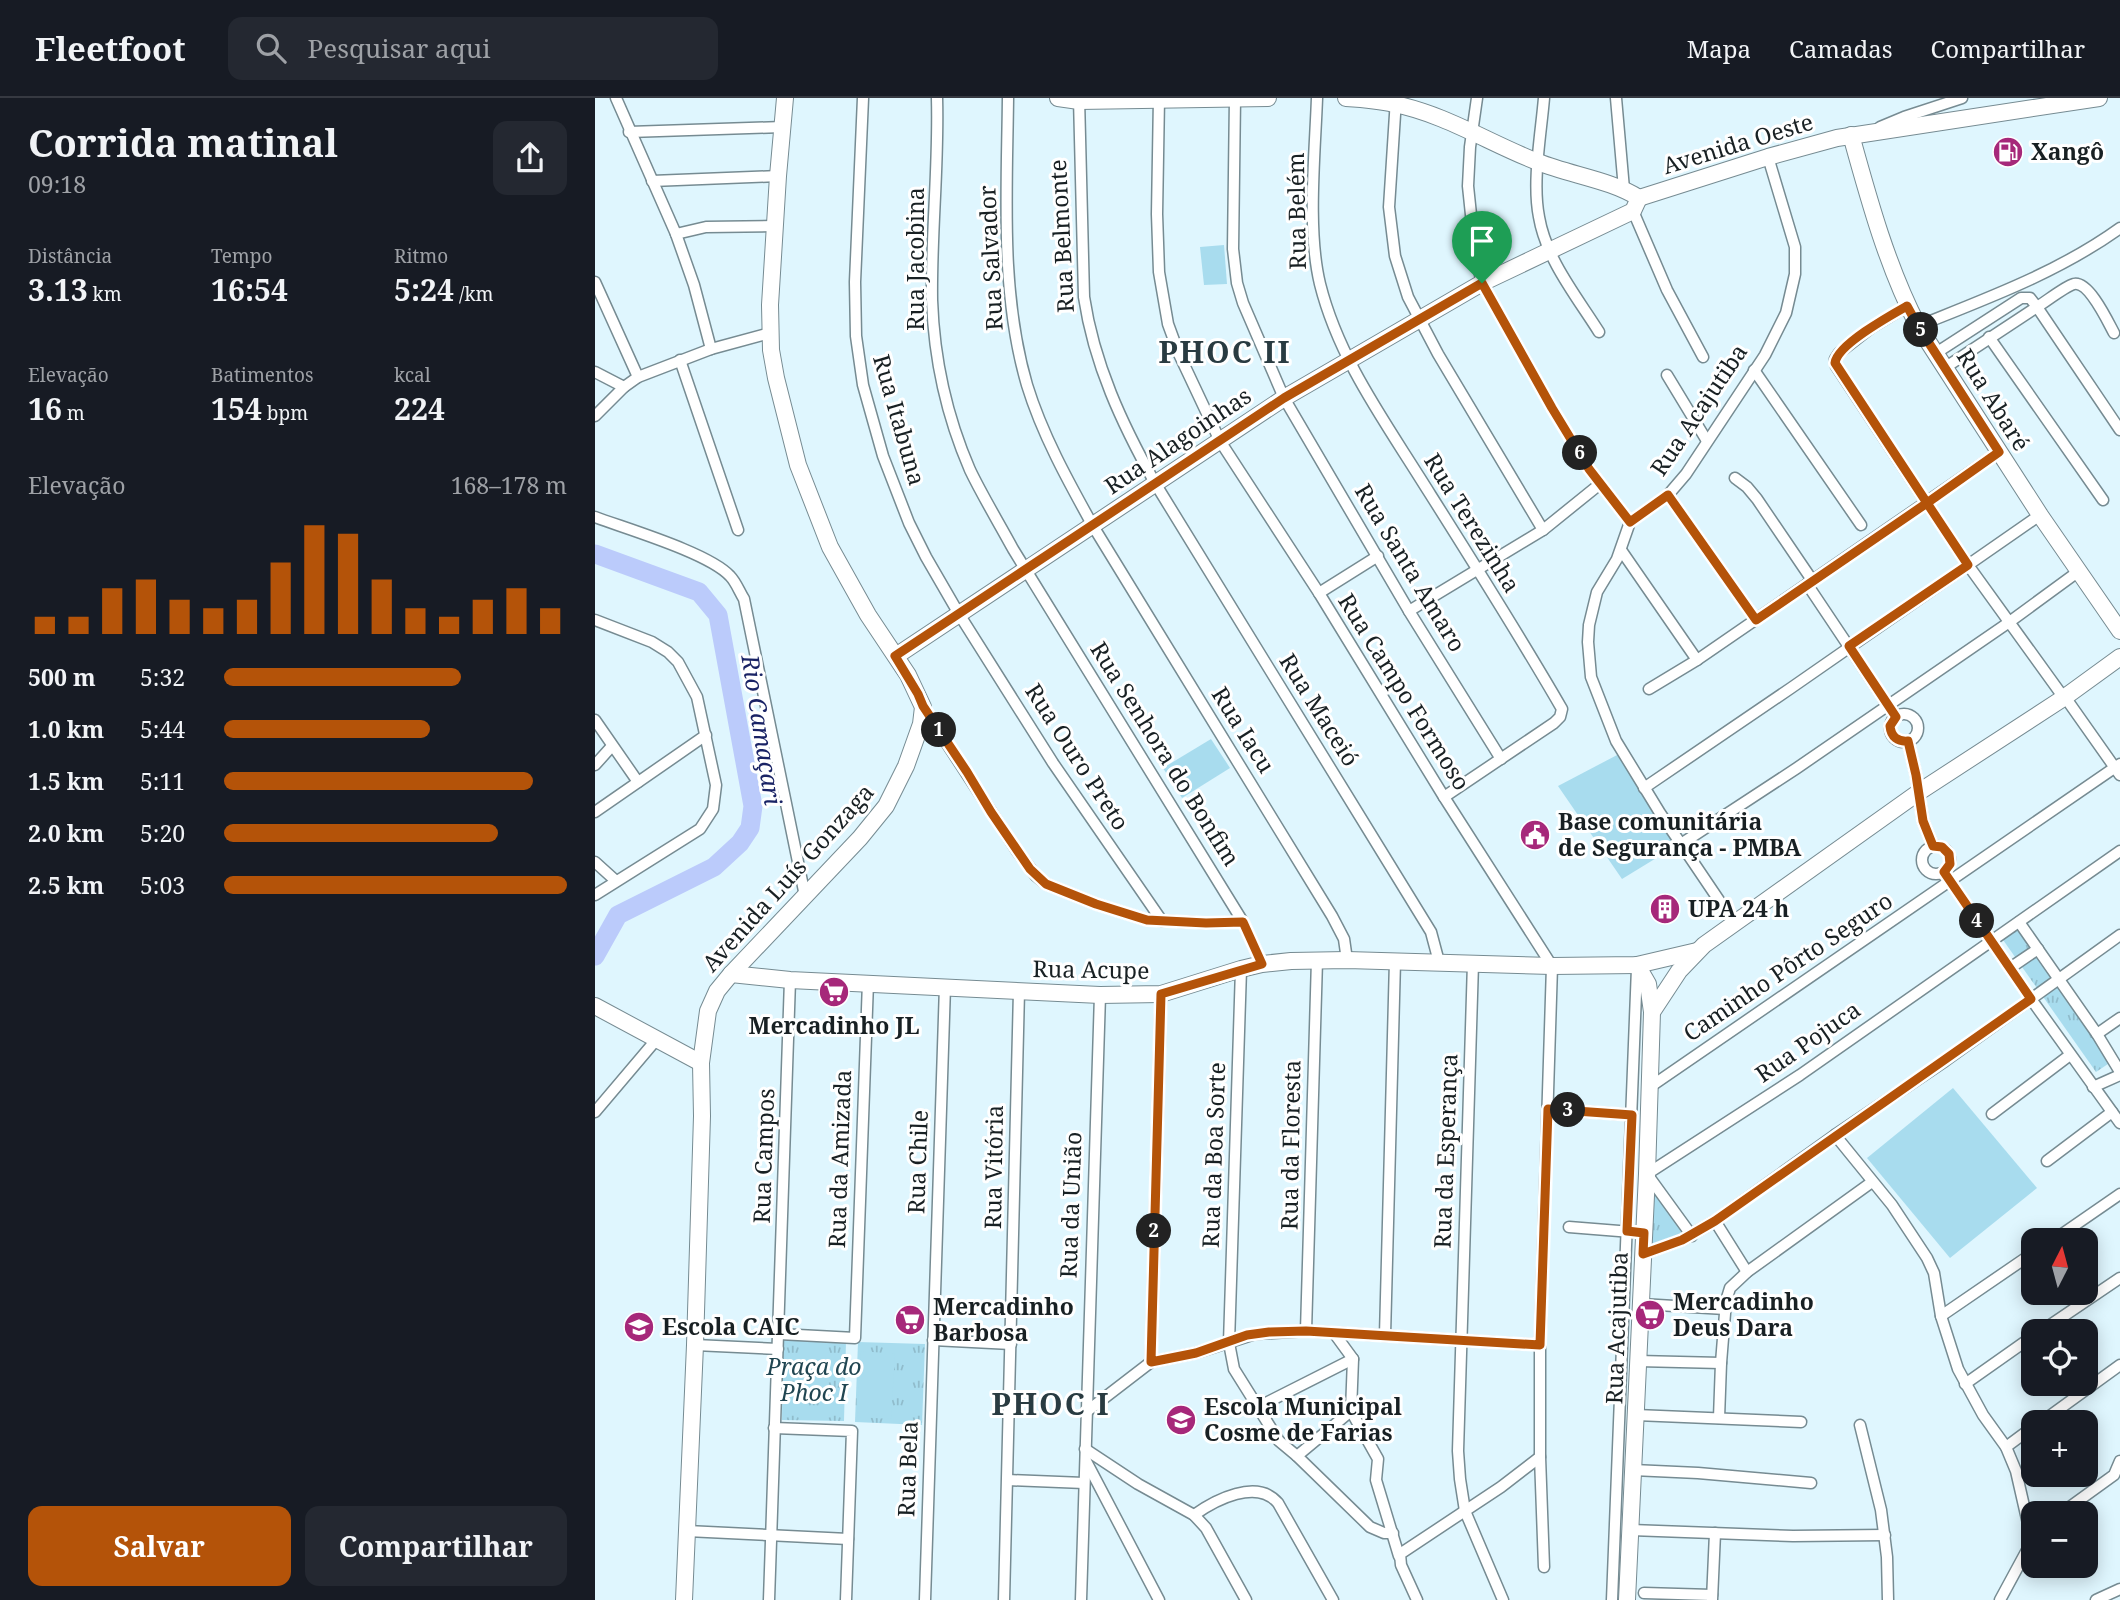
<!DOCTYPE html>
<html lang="pt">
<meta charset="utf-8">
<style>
:root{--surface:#171b24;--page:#242831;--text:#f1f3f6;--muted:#9ea1a6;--line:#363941;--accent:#b45309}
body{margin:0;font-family:"Noto Serif",serif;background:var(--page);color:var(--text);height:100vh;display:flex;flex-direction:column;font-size:26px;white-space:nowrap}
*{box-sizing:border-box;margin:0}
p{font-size:23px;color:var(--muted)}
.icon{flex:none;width:38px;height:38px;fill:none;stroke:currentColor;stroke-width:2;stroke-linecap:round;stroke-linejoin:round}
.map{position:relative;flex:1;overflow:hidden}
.drawer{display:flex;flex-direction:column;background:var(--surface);width:595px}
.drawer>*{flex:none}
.needle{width:46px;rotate:6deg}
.controls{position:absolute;left:1426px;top:1130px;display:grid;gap:14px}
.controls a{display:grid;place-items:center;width:77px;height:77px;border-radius:14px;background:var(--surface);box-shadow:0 4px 18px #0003;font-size:35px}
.pin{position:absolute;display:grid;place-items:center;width:60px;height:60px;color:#fff;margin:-72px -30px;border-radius:50% 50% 50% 0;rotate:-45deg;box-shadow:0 0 7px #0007}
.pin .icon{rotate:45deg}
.km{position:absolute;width:35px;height:35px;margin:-18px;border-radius:50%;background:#222;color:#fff;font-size:19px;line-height:35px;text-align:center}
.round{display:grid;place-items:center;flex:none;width:74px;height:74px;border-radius:14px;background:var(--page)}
.head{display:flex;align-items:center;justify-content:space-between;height:119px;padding:0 28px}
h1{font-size:38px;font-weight:700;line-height:52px}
.metrics{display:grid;grid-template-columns:repeat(3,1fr);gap:10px;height:119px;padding:7px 28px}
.metrics div{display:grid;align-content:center}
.metrics b{font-size:30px;font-weight:700}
.metrics small{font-size:19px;font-weight:400}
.metrics p{font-size:19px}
.chart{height:196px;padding:14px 28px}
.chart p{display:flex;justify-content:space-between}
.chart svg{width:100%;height:126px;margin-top:7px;stroke:var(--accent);stroke-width:6}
.button{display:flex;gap:14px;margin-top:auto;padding:14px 28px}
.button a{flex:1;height:80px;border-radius:14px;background:var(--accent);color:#fff;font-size:28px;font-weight:700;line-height:80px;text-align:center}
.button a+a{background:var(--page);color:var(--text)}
ul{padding:0 28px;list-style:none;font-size:23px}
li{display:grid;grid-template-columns:112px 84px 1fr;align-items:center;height:52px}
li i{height:18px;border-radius:9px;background:var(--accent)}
header{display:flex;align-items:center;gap:42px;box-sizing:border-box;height:98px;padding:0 35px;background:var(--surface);border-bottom:2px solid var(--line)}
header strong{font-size:33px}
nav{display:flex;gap:38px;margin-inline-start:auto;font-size:24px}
.search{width:490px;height:63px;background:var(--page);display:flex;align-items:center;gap:18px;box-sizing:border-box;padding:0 24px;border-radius:14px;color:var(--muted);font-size:26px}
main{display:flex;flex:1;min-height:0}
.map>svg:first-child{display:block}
.grass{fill:url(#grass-tufts)}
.pitch{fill:#a8dcee}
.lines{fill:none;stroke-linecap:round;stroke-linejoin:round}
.river{stroke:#bbcbfb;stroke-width:19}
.street-casing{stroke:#768b92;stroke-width:13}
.secondary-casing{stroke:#768b92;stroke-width:18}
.street{stroke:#fff;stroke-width:10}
.secondary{stroke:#fff;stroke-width:16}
.route-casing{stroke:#fff;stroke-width:14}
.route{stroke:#b45309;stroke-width:9}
.labels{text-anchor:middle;stroke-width:6;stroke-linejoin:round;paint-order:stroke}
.street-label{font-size:23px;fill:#182023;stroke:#fff}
.poi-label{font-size:23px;font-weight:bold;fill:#182023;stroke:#fff;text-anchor:start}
.park-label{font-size:23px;font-style:italic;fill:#204551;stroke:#fff}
.water-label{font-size:24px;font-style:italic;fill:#192365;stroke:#fff}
.district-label{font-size:30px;font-weight:bold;letter-spacing:2px;fill:#293b41;stroke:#fff}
</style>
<header>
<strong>Fleetfoot</strong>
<div class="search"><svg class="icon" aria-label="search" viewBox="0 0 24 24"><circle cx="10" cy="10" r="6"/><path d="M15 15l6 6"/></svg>Pesquisar aqui</div>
<nav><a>Mapa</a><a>Camadas</a><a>Compartilhar</a></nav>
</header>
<main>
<section class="drawer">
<div class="head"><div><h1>Corrida matinal</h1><p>09:18</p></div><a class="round"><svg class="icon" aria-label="share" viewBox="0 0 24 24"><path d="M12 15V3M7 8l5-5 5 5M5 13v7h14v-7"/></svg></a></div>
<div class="metrics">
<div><p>Distância</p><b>3.13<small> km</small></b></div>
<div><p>Tempo</p><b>16:54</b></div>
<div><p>Ritmo</p><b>5:24<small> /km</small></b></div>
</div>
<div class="metrics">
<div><p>Elevação</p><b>16<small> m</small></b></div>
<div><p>Batimentos</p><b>154<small> bpm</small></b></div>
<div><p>kcal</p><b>224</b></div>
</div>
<div class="chart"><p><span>Elevação</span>168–178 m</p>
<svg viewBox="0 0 160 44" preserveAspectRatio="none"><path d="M5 44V38M15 44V38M25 44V28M35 44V25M45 44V32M55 44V35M65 44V32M75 44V19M85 44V6M95 44V9M105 44V25M115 44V35M125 44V38M135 44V32M145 44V28M155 44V35"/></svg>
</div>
<ul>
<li><b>500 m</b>5:32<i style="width:69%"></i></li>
<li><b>1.0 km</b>5:44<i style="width:60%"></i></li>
<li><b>1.5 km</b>5:11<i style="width:90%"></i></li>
<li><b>2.0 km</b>5:20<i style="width:80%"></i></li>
<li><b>2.5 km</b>5:03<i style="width:100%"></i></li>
</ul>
<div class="button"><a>Salvar</a><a>Compartilhar</a></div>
</section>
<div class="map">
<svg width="1525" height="1502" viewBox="0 0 1525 1502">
<defs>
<pattern id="grass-tufts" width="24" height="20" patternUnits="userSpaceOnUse" patternTransform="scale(1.75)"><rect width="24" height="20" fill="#a8dcee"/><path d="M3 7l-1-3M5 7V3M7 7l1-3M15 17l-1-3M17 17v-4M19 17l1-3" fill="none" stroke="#90bccc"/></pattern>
</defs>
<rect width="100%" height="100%" fill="#dff6fe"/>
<!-- grass -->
<g class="grass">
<path d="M1421,827L1519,962L1501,974L1406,839Z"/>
<path d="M1052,1077L1096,1133L1049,1155Z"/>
<path d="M188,1242L251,1243L249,1323L187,1322Z"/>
<path d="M263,1244L330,1246L327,1327L260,1324Z"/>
</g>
<!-- pitch -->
<g class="pitch">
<path d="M629,147L632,186L609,187L605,149Z"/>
<path d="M616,641L635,670L587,700L568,670Z"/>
<path d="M1024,656L1081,748L1027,781L963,688Z"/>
<path d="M1358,990L1442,1090L1355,1160L1272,1060Z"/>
<path d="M266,1253L300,1256L296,1321L262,1319Z"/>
</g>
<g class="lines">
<!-- river -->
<path class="river" d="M0,456L104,494L123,517L158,708L155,730L145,745L119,769L23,817L0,858"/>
<!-- street casing -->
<g class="street-casing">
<g id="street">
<path d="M21,0L81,136L99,187L116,251"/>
<path d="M268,0L260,184L261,238L268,287L288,358L314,425L331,459L364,516L458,665L567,823"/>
<path d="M342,0C344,67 336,134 337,202C339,259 352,319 375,372C388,399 404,425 418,451L648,824L667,866"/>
<path d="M413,0C412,95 405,195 432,287C447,336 473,383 498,428L737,818L749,841L752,862"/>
<path d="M484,0L489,199C499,266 527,326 560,385L836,834L844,864"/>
<path d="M564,0L562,116L564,174L573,226L584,256L625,343L724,495L849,699L957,868L945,1247V1359L949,1469"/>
<path d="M640,0L638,151L642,185L648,205L689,300L814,513L906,661"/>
<path d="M722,0C720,56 712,132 725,186C743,258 786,318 825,380C873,456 922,533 967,611L965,619L959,625L849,699"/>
<path d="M882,0L875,49L873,88L880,155L887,185L957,310L994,371L1035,424"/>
<path d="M949,0C946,36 937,84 944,119C951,161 982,199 1004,234"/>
<path d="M1021,0L1029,91"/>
<path d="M801,1L794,109L800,158L813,199L843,256L948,432"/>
<path d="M1285,29L1309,19L1367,0"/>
<path d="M34,34L187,29"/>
<path d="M57,83L183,78"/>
<path d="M1038,113L1072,192L1108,259"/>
<path d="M81,136L111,129L179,128"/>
<path d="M0,184L43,279"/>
<path d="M1312,208L1276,230L1244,255L1240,261L1241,268L1373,467L1469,600"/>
<path d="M1323,228C1393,200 1464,174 1525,130"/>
<path d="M1519,235C1513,224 1494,183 1479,186C1469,189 1452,203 1442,209L1525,332"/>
<path d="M1394,239L1508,402"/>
<path d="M1341,255L1426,200H1435L1442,209L1351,269"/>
<path d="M85,262L143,432"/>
<path d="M1159,272L1266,427"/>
<path d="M0,274L29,289"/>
<path d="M1072,277L1112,343"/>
<path d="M0,318L29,289L43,279L116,251L175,235"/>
<path d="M1140,380L1152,389L1162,401L1217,482"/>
<path d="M1073,397L1161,522"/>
<path d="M0,419C32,431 114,455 135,478C141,484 144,493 149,501L210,798"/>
<path d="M1026,452L1102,562"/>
<path d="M1212,486L1301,619"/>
<path d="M724,495L783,458"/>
<path d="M814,513L948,432L1005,386"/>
<path d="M0,522L57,544L73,554L83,564L102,599L121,687L118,711L105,731L0,797"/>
<path d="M1054,591L1102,562L1404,354"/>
<path d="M1470,599L1525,677"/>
<path d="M328,609L422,753L441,778L451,786L501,806L552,822L611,825L648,824"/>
<circle cx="1309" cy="630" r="14"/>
<path d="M0,622L43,684"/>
<path d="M1313,643L1321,677L1328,723L1338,748"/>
<path d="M0,667L17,648"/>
<path d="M1049,690L1196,590L1445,417"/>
<path d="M0,714L111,637"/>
<path d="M1086,746L1202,670L1413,525L1484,473"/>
<circle cx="1341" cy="762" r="14"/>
<path d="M0,764L21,783"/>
<path d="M1349,774L1436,901L1525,1025"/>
<path d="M1424,824L1502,936L1525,974"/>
<path d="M1140,826L1065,715L1021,643L996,579L993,544L994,527L1002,494L1022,461L1035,424L1073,397L1091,376L1170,257L1191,215L1200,176V149L1173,59"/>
<path d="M878,865L863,1353L865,1381L870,1413L908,1502"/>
<path d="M1415,870L1443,851"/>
<path d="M646,871L634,1245L639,1271L684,1343L702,1358"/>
<path d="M1502,936L1525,920"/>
<path d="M1055,989L1525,666"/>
<path d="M1498,989L1525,977"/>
<path d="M953,1011L1037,1017"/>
<path d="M0,1014L61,942"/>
<path d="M1397,1016L1475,957"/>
<path d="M1240,1037L1297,1107L1332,1160L1339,1175L1346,1218L1363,1271L1388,1317L1411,1349L1421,1373L1437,1443"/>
<path d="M1452,1063L1517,1014"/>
<path d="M1120,1123L1152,1174"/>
<path d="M974,1129L1049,1135"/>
<path d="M1097,1138L1052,1076L1205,977L1525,753"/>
<path d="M1457,1143L1525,1096"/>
<path d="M1048,1156L1087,1142L1120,1123L1240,1037L1350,963L1525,837"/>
<path d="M1046,1206L1130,1211"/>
<path d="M1346,1218L1438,1155"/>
<path d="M711,1233L722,862"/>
<path d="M1445,1234L1525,1180"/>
<path d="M739,1235L758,1261L756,1313L702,1358L775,1429L789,1435H798"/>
<path d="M184,1236L260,1240L273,884"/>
<path d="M790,1237L800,863"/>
<path d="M338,1242L416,1246"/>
<path d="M100,1247L183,1251"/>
<path d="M1043,1263L1126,1265"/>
<path d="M556,1264L566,896"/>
<path d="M1370,1286L1438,1238"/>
<path d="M663,1309L758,1261"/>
<path d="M756,1313L783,1361L781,1382L804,1458"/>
<path d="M491,1314L556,1264L601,1255L660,1236L711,1233L945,1247"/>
<path d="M1041,1317L1206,1324"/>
<path d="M1124,1320L1126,1265L1131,1203L1135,1190L1152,1174L1277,1084"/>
<path d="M1445,1325L1525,1267"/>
<path d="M1265,1327L1286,1412L1292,1459L1293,1502"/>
<path d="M179,1330L257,1333L251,1502"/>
<path d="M1411,1349L1438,1329"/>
<path d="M490,1351L543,1386L599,1417L611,1430L651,1502"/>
<path d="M491,1363L564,1502"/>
<path d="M1038,1372L1103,1375L1216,1385"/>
<path d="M413,1382L489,1385"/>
<path d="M1465,1416L1519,1377L1525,1363"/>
<path d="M599,1417C620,1402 662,1380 683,1405L738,1502"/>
<path d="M1036,1432L1198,1438L1290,1437"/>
<path d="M92,1433L253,1441"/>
<path d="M1049,1495L1117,1497"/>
<path d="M174,1502L195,882"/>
<path d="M330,1502L350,888"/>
<path d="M409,1502L424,893"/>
<path d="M486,1502L505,897"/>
<path d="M822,1502L806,1467L805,1456L906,1389L945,1359"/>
<path d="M1017,1502C1024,1291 1035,1081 1042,870"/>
<path d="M1117,1502L1120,1435"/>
<path d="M1405,1502L1438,1441"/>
<path d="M1501,1502L1525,1491"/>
</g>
</g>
<!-- secondary casing -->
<g class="secondary-casing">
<g id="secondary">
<path d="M463,0L484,3L673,0"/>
<path d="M751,0C767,1 783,2 799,6C850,16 896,46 943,64C975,77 1016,82 1044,100"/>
<path d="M1256,37C1274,102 1292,168 1323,228L1445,417L1525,533"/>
<path d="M1044,100L1173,59L1242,40L1504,0"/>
<path d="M301,558L689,300L887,185L1038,113L1044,100"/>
<path d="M1042,867L1053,886L1057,914"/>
<path d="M136,876L195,882L505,897L566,896L646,871L667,866L696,863L752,862L957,868L1042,867L1102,853"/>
<path d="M0,908L106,965"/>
<path d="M89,1502L100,1247L107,1018L106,965L113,913L122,893L136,876L265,740L291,708L311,668L326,626L328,609L313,577L273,517L235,449L203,367L181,280L176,252L175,207L183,78L190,0"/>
<path d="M1032,1502L1052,1076L1057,914L1084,873L1109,847L1324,694L1470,599L1525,559"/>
</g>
</g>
<!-- street -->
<use href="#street" class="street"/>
<!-- secondary -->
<use href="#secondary" class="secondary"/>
</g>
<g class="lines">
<!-- route casing -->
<g class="route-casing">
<path id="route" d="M887,185L689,300L300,558L323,596L328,608L372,674L396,714L435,771L451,786L501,806L552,822L611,825L648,824L667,866L566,896L556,1264L601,1255L652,1237L674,1234L711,1233L945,1247L953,1011L1037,1017L1032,1133L1049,1135L1048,1156L1087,1142L1120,1123L1436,901L1349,774L1355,766L1354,756L1347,749L1338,748L1328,723L1321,677L1313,643C1303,644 1296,639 1295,628L1301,619L1254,548L1373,467L1332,405L1404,354L1323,228L1312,208C1296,217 1242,247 1240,265L1332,405L1161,522L1073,397L1035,424L994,371L957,310L887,185"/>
</g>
<!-- route -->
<use href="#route" class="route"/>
</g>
<!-- icons -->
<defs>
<g id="fuel-disc" transform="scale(1.575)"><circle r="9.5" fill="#a6287a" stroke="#fff"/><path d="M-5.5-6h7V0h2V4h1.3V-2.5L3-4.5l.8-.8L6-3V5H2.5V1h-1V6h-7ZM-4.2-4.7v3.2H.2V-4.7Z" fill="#fff"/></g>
<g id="civic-disc" transform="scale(1.575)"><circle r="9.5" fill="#a6287a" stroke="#fff"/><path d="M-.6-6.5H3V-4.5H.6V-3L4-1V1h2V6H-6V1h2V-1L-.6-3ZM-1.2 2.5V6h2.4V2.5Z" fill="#fff"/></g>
<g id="building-disc" transform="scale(1.575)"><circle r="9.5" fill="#a6287a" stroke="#fff"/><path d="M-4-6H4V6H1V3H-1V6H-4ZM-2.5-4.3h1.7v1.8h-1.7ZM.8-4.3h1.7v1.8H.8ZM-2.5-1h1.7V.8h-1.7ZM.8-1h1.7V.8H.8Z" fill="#fff"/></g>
<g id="supermarket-disc" transform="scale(1.575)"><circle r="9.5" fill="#a6287a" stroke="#fff"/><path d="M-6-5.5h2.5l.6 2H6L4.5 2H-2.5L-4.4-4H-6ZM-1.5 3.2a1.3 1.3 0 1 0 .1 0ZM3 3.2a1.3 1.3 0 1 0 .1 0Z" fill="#fff"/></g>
<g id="school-disc" transform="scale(1.575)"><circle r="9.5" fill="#a6287a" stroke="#fff"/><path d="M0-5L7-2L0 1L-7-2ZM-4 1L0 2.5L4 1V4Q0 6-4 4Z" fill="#fff"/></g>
</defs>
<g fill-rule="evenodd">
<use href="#fuel-disc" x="1413" y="54"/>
<use href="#civic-disc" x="940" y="737"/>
<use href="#building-disc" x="1070" y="811"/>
<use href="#supermarket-disc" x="239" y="894"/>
<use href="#supermarket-disc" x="1055" y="1217"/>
<use href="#supermarket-disc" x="315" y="1222"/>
<use href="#school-disc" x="44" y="1229"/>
<use href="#school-disc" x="586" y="1322"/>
</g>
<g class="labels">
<!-- street labels -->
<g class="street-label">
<text transform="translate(1143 46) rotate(-17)" y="8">Avenida Oeste</text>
<text transform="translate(702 113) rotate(-91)" y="8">Rua Belém</text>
<text transform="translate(467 138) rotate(-93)" y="8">Rua Belmonte</text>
<text transform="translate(396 160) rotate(-93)" y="8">Rua Salvador</text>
<text transform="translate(321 161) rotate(-90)" y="8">Rua Jacobina</text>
<text transform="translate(1398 302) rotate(58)" y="8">Rua Abaré</text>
<text transform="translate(1104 312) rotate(-56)" y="8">Rua Acajutiba</text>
<text transform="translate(304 322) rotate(74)" y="8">Rua Itabuna</text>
<text transform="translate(583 343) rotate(-34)" y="8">Rua Alagoinhas</text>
<text transform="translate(877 425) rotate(58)" y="8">Rua Terezinha</text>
<text transform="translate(815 470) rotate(59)" y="8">Rua Santa Amaro</text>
<text transform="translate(809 594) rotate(58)" y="8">Rua Campo Formoso</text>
<text transform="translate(724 612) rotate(58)" y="8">Rua Maceió</text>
<text transform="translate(648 632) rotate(58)" y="8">Rua Iacu</text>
<text transform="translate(570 656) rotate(58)" y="8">Rua Senhora do Bonfim</text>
<text transform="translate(482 659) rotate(57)" y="8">Rua Ouro Preto</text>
<text transform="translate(193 780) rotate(-48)" y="8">Avenida Luís Gonzaga</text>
<text transform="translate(1193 869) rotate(-34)" y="8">Caminho Pôrto Seguro</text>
<text transform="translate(496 872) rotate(1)" y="8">Rua Acupe</text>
<text transform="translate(1213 944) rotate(-35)" y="8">Rua Pojuca</text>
<text transform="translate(696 1047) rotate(-89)" y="8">Rua da Floresta</text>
<text transform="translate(851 1053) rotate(-88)" y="8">Rua da Esperança</text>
<text transform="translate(619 1057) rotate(-88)" y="8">Rua da Boa Sorte</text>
<text transform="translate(169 1058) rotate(-88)" y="8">Rua Campos</text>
<text transform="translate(245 1061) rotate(-88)" y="8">Rua da Amizada</text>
<text transform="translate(323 1064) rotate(-88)" y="8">Rua Chile</text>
<text transform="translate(399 1069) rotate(-89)" y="8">Rua Vitória</text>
<text transform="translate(476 1107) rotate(-88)" y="8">Rua da União</text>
<text transform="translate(1022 1230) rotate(-88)" y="8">Rua Acajutiba</text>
<text transform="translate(313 1371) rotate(-88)" y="8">Rua Bela</text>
</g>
<!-- poi labels -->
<g class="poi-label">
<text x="1436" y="62">Xangô</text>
<text x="963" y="732">Base comunitária<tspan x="963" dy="26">de Segurança - PMBA</tspan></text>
<text x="1093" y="819">UPA 24 h</text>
<text x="239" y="936" text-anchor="middle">Mercadinho JL</text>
<text x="1078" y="1212">Mercadinho<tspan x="1078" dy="26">Deus Dara</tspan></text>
<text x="338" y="1217">Mercadinho<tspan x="338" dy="26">Barbosa</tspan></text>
<text x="67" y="1237">Escola CAIC</text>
<text x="609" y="1317">Escola Municipal<tspan x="609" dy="26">Cosme de Farias</tspan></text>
</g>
<!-- park labels -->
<g class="park-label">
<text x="219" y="1277">Praça do<tspan x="219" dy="26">Phoc I</tspan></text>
</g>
<!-- water labels -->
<g class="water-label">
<text transform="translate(166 632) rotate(81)" y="8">Rio Camaçari</text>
</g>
<!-- district labels -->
<g class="district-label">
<text x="630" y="265">PHOC II</text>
<text x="456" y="1317">PHOC I</text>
</g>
</g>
</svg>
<div class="controls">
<a><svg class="needle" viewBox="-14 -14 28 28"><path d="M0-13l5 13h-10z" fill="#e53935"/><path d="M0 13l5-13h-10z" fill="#9ea1a6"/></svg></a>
<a><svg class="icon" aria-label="locate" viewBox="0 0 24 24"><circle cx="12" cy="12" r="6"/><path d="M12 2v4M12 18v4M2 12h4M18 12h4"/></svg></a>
<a>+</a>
<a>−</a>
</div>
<div class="pin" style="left:887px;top:185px;background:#1e9e55"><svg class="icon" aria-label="arrive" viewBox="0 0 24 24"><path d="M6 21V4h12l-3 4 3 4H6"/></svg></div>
<b class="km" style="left:344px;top:632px">1</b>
<b class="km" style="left:559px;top:1133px">2</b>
<b class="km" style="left:973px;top:1012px">3</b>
<b class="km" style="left:1382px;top:823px">4</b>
<b class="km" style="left:1326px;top:232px">5</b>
<b class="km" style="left:985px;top:355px">6</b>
</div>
</main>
